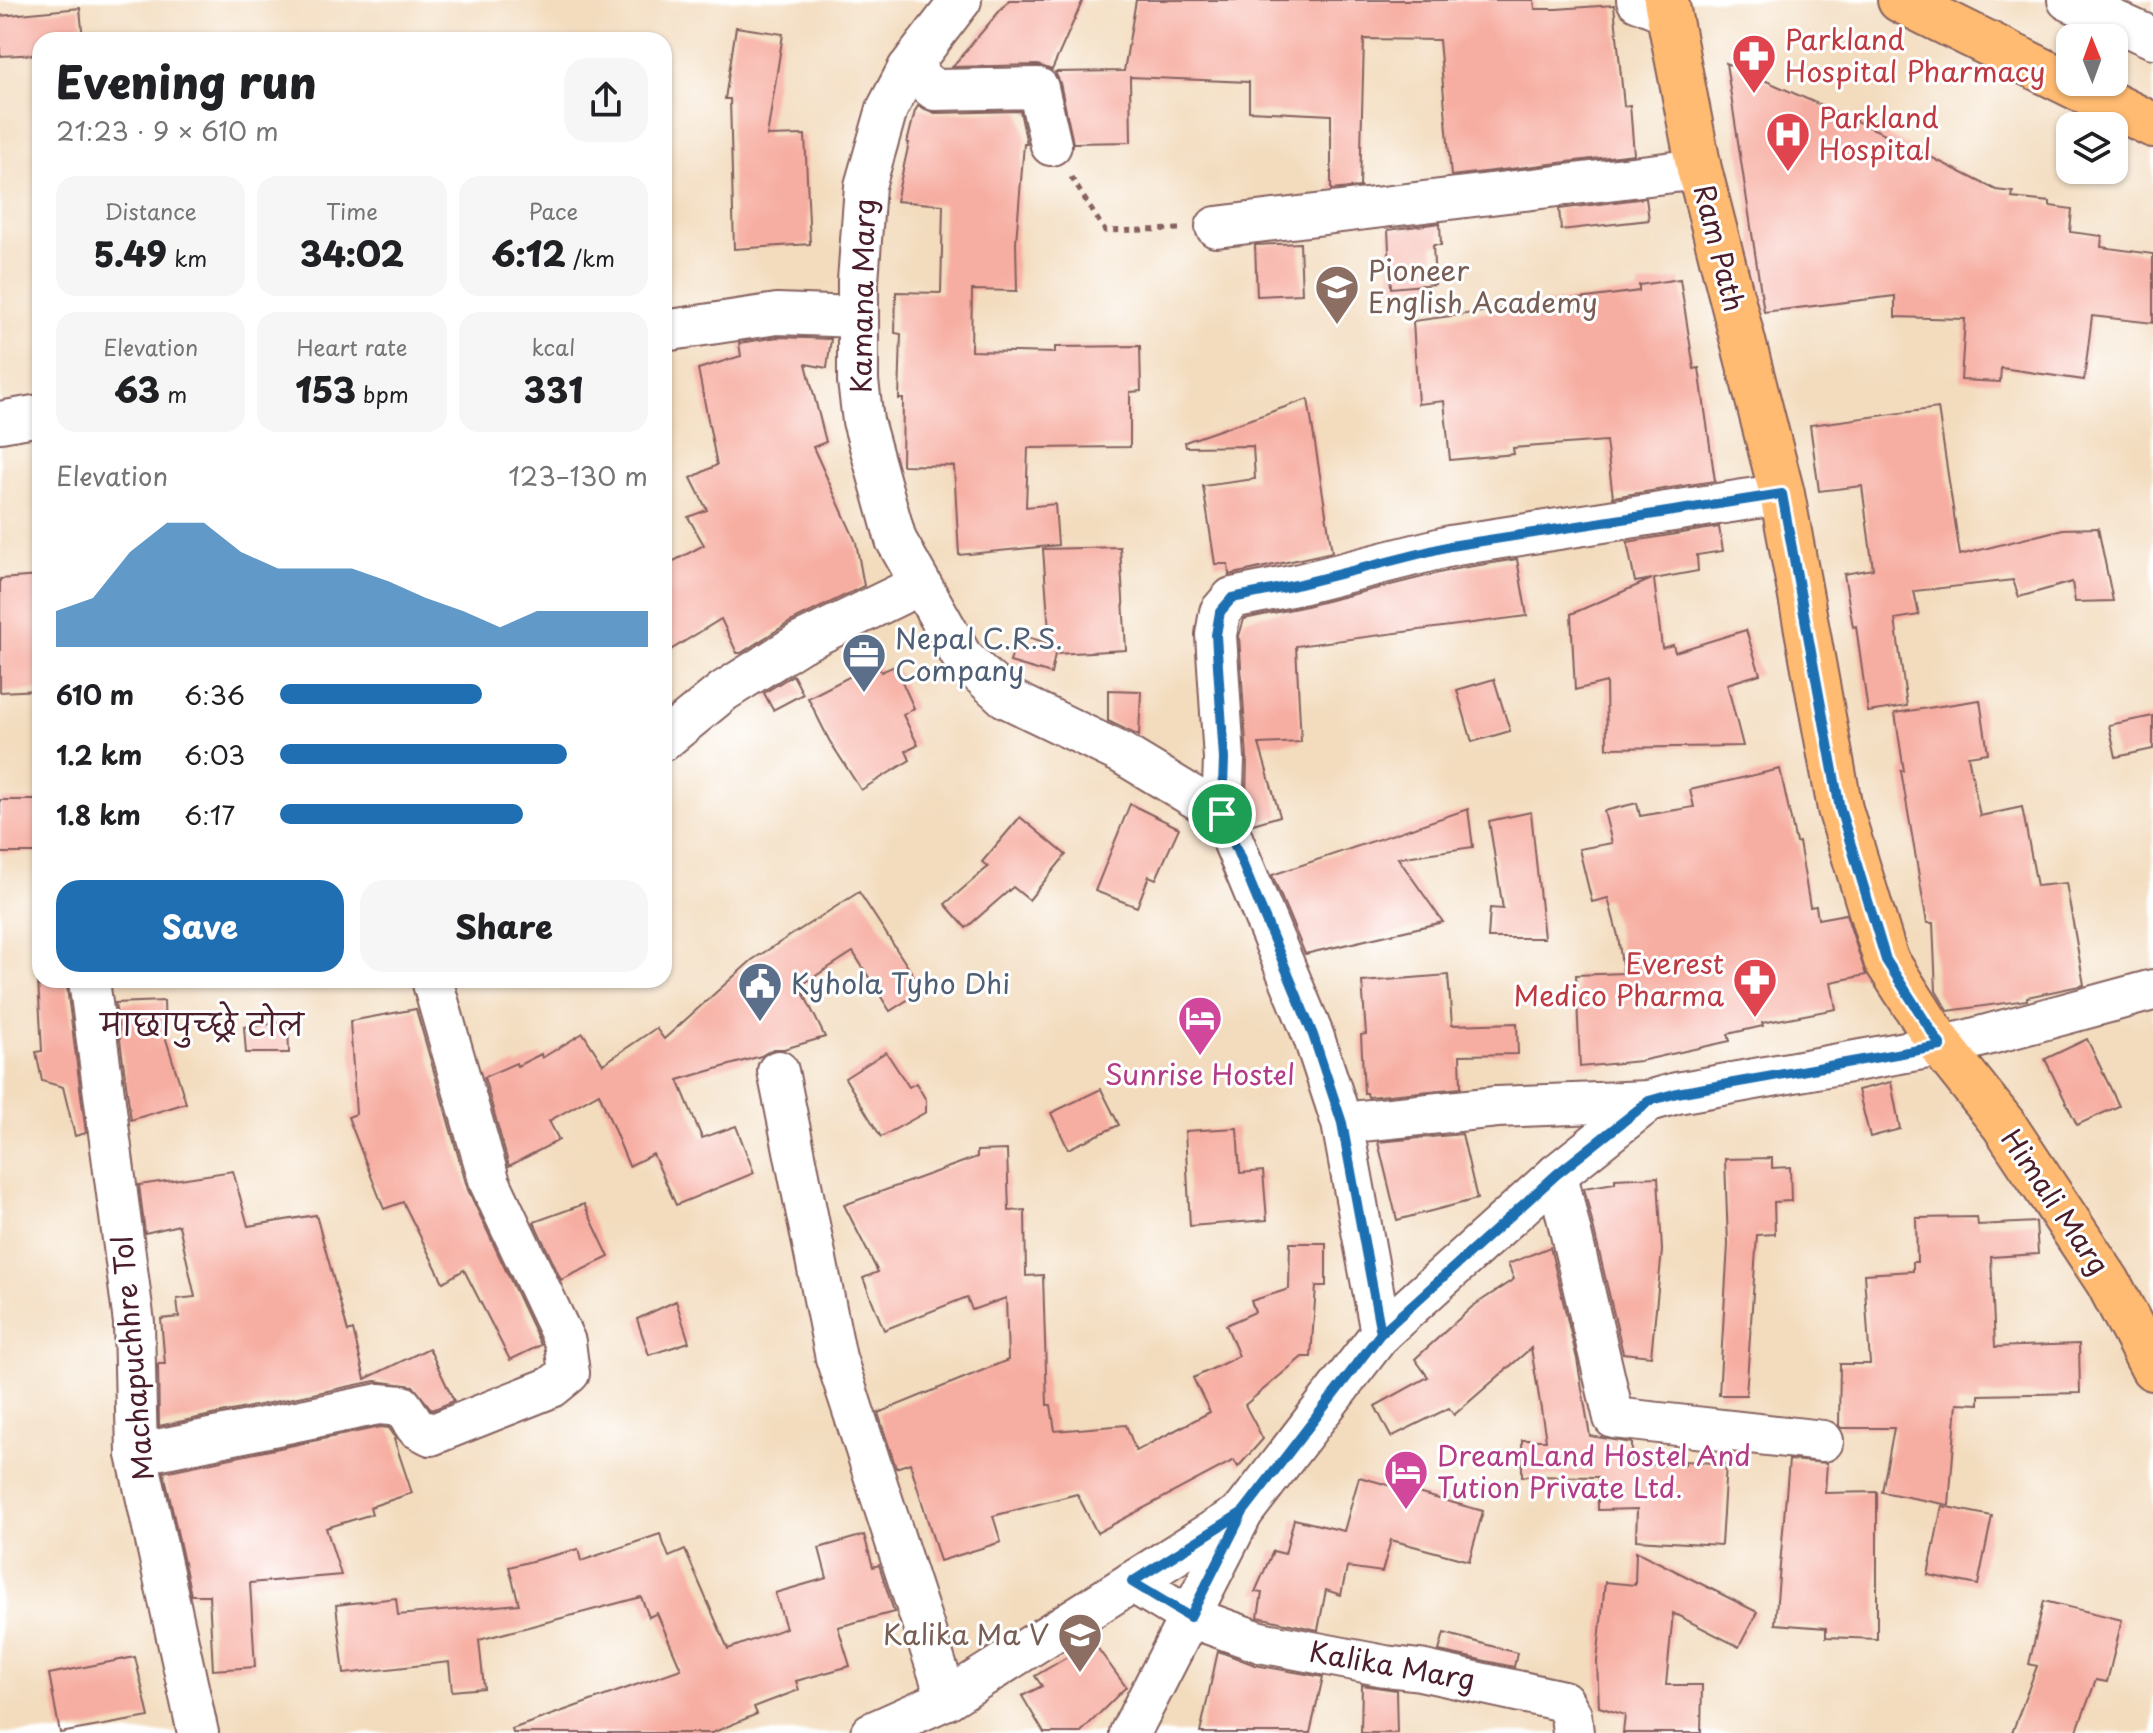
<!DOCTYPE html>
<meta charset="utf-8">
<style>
:root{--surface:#fff;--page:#f6f6f6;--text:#202124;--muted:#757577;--accent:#1f6fb2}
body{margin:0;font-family:"Playpen Sans","Playpen Sans Deva",sans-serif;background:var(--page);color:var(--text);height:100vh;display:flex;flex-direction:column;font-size:30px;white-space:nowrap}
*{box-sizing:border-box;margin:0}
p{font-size:26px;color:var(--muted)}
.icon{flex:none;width:44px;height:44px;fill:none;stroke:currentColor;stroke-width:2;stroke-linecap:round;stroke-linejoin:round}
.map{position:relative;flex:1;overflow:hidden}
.details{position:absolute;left:32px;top:32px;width:640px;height:956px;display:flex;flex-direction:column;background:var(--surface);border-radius:24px;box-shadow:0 2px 6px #0004}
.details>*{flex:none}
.needle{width:52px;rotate:359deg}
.buttons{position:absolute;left:2056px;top:24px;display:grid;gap:16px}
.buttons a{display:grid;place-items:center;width:72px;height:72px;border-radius:16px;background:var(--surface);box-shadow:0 2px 6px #0004;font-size:40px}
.pin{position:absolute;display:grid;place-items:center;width:68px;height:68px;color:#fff;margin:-34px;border:4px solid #fff;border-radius:50%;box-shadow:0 2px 8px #0007}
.round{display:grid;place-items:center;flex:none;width:84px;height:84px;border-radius:24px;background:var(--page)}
.summary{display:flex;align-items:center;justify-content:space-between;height:136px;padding:0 24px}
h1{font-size:44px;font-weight:800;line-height:60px}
.metrics{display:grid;grid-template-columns:repeat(3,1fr);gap:12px;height:136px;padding:8px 24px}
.metrics div{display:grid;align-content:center;border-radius:20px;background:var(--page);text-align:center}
.metrics b{font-size:34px;font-weight:800}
.metrics small{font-size:22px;font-weight:400}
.metrics p{font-size:22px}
.chart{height:224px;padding:16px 24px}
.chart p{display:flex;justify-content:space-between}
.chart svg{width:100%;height:144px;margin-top:8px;fill:var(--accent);opacity:.7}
.button{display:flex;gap:16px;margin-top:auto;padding:16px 24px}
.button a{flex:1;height:92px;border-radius:24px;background:var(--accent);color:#fff;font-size:32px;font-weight:800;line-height:92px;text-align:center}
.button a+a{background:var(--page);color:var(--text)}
ul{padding:0 24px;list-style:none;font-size:26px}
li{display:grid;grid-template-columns:128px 96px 1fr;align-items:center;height:60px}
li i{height:20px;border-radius:10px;background:var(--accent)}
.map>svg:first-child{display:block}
.building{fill:#f7aea2}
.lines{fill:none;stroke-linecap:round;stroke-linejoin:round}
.minor-casing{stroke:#85615e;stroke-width:44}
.major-casing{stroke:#85615e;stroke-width:48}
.highway-casing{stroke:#85615e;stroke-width:48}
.path{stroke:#85615e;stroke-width:5;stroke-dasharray:6 6;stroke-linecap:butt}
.minor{stroke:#fff;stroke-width:40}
.major{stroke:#ffbb71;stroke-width:44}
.highway{stroke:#ffbb71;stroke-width:44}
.route-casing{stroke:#fff;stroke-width:16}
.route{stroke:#1f6fb2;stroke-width:10}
.labels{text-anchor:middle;stroke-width:6;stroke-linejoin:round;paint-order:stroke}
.health-label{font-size:28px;fill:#be3a42;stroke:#fff;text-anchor:start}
.street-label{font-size:28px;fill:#4a1f2b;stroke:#fff}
.education-label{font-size:28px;fill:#785e54;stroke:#fff;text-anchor:start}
.service-label{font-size:28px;fill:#4e5e75;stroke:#fff;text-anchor:start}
.hotel-label{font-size:28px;fill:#b23c85;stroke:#fff}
.neighbourhood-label{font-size:30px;fill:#4a1f2b;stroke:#fff}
</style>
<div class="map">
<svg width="2153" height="1733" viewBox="0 0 2153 1733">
<rect width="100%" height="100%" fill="#fff"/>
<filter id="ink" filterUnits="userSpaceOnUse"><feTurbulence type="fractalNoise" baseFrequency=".0125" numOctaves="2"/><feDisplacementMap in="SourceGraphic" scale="16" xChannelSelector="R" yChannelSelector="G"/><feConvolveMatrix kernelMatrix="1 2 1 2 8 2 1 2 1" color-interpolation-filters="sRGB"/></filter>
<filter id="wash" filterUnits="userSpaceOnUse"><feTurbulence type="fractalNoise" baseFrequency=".006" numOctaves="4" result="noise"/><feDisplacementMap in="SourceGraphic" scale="32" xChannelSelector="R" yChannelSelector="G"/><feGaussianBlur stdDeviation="1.8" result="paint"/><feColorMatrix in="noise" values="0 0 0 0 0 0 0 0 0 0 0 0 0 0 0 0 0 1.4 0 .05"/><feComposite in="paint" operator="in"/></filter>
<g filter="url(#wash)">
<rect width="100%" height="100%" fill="#f3dcbe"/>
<g id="blocks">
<!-- building -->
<g class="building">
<path d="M1009,0H1083L1052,70L1038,65L952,67Z"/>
<path d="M1136,0H1534L1535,9H1556L1614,5L1624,106L1630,105L1634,154L1451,176L1439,40L1364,39L1360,187L1331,190V115L1249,111V82L1130,77L1131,142L1073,143L1060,83L1055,72L1124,71Z"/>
<path d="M80,8L83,40H40V54L0,56V16Z"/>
<path d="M736,27L783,34L767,136L805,135L810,244L734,249L730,99H725Z"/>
<path d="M1726,63L1885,134L1996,190L2013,192L2012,198L2050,202V206L2072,209L2070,232L2102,236L2101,247L2153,254V323L2092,316L2084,380L2001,368L2000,382L1961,380L1965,319L1895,317V296L1764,312Z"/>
<path d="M918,106L935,113L1020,111L1027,144H1024L1016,242L1017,291L972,290L971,351L1055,353V347L1140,346L1141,391L1130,392V447L1028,448L1026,507L1055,504L1058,545L959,555L954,466L902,465L903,399H899L901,334L895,333L896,292L941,293L943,205L896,201L909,143H907L915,111Z"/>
<path d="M1646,198L1649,220L1561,230L1559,209Z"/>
<path d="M1440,223L1441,245H1433L1435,284L1391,288L1388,230Z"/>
<path d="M1300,243L1302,294L1257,296L1255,245Z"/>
<path d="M1680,279L1694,369L1699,368L1715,481L1613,497L1606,441L1513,448L1514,454L1450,460L1444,401L1418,404L1413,321L1639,291V285Z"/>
<path d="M778,337L831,339L827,368L806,364L826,442L813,447L856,542L864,586L790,622L741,653H737L721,619L664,654V566L704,545L688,517L707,510L691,478L717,465L698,369L741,356L739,343Z"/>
<path d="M1308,399L1332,552L1229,575L1228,564H1215L1203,486L1255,479L1253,446L1186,447L1185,442Z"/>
<path d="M1938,408L1960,555L2063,529L2098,528L2113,601L2075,602L2072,582L2019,597L2013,580L1914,591L1919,615L1895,619L1907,706L1868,712L1856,626L1853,627L1844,574L1873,569L1862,486L1819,491L1810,425Z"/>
<path d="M1719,527L1723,551L1697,555L1698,571L1654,579L1662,648L1673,645L1675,652L1746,630L1760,674L1727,684L1743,746L1607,748L1606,682L1575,690L1571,614L1652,579L1635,582L1627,542Z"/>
<path d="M1120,547L1126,650L1055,654L1051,674L1010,662L1018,634L1050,644L1043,549Z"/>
<path d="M1517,559L1527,616L1296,646L1301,742L1259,744L1280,816L1253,824L1246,798L1247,758L1239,636L1244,619L1302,607L1455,569Z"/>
<path d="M40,576V690L0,692V579Z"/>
<path d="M876,663L881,672L895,666L914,708L903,715L918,745L906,751L910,760L861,790L829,740L808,698Z"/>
<path d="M793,675L803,694L773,710L764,693Z"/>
<path d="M1494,679L1510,731L1472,742L1457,690Z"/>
<path d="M1108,690L1141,691L1139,736L1108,721Z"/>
<path d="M1980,700L1988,753L1968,756L1980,816L2022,807L2037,886L2066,883L2084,985L2027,997V1000L1948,1011L1936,991L1933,923H1927L1901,771H1904L1895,713Z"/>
<path d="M2153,716V749L2116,757L2109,725Z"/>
<path d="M1780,769L1796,843L1799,842L1810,907L1816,906L1818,919L1846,914L1866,975L1831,982L1836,1009L1762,1023L1763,1026L1728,1034L1730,1041L1640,1061L1580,1067L1576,975L1623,973L1618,936L1608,898L1592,902L1579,849L1612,843L1604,811L1637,803L1640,816L1694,807L1690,790Z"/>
<rect x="0" y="800" width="40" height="53"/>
<path d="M1130,804L1179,828L1156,879L1149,876L1137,907L1095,891Z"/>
<path d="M1468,809L1473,847L1398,858L1443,922L1305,954L1272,875Z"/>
<path d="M1531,812L1544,938H1488L1490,908L1503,909L1489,821Z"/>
<path d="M1020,817L1066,855L1029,900L1013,887L966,928L945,904L988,867L982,862Z"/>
<path d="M859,892L923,990L890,1011L853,952L800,986L825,1037L784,1049H773L761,1056L678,1080L702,1138L736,1126L754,1173L676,1205L653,1154L629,1166L599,1093L549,1121L559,1140L509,1166L484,1077L516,1063L517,1066L541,1054L542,1058L583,1033L603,1064L656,1028L664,1039L752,960Z"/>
<path d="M1448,975L1452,1025L1517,1023L1518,1054L1460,1055L1461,1088L1368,1097L1367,1093H1364L1361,1035L1366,1034L1362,982Z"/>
<path d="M38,980H66L86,1133L75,1136L63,1087L42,1081L36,1052L42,1051Z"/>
<path d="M164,1001L165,1036L186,1103L131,1120L115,1003Z"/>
<path d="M416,1009L468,1190L541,1345L510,1360L464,1270L443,1282L403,1202L384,1209L348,1117L356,1114L350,1021Z"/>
<path d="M288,1022L289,1053H246L244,1027Z"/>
<path d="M2087,1039L2119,1106L2077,1125L2045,1059Z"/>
<path d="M886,1052L909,1087L916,1083L926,1100V1112L881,1137L845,1078Z"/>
<path d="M1891,1082L1900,1129L1870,1137L1858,1090Z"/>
<path d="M1101,1089L1119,1125L1068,1149L1051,1113Z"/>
<path d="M1237,1128L1240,1173L1263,1171L1267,1220L1190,1226L1185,1131Z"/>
<path d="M1462,1134L1477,1199L1397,1220L1378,1142Z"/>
<path d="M1007,1150L1009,1211L1025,1210L1026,1276L1043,1275L1047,1405H1051L1055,1431L1126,1425L1136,1451L1210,1412L1193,1378L1239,1356L1226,1325L1255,1312L1251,1301L1289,1289L1290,1243H1326V1286H1316L1311,1357H1302L1245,1405L1263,1439L1238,1467L1234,1460L1097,1533L1077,1494L993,1516L1001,1542L940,1561L910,1463L896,1468L878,1413L1008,1360L1006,1298L972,1310L967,1297L884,1330L863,1278L878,1272L844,1205L977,1157V1151Z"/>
<path d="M1772,1158V1168L1790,1167L1791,1201L1774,1202L1775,1234L1757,1235L1746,1395H1719L1728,1244L1725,1159Z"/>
<path d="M233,1171L248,1226L316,1215L348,1332L353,1330L365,1379L429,1348L454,1401L432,1410L413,1386L375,1381L159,1426L158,1364H165L161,1319L179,1317L177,1299L195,1297L179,1225L145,1233L139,1185Z"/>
<path d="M1658,1177L1662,1251L1651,1356L1623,1353L1584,1188L1615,1183V1179Z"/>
<path d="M584,1204L609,1257L561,1280L534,1222Z"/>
<path d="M1977,1217L1978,1225L2036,1222L2038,1254L1991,1257L1995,1347L2079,1344L2080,1393L1979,1395V1404L1957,1403L1949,1505L1882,1492L1894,1428H1841L1839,1426L1840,1364H1870L1864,1274L1913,1271V1262H1917L1916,1218Z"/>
<path d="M1550,1247L1577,1359L1590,1436L1632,1443V1464L1685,1465V1461L1726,1464L1721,1545L1636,1540L1637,1509L1598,1510V1477L1522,1476V1440H1546L1531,1348L1454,1415L1449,1408L1391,1437L1375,1406L1428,1377L1415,1359L1473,1306L1514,1279L1508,1264Z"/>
<path d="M676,1301L689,1342L649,1355L637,1319Z"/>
<path d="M380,1427L389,1428L396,1438L394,1439L412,1493L370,1507L372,1514L326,1528L341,1575L250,1583L255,1667L213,1670L209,1595H191L164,1472Z"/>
<path d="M1789,1460L1827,1463L1825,1493L1877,1492V1639L1826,1637V1628L1775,1624Z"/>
<path d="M1359,1477L1483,1511L1469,1561L1391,1540L1382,1572L1347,1567L1341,1595L1326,1590L1318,1630L1258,1617L1262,1593L1255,1592L1273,1551L1285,1554L1294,1519L1344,1531Z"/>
<path d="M1942,1506L1992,1516L1978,1585L1928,1575Z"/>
<path d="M660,1534L669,1557L685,1550L728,1649L786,1628L775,1593L827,1578L819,1548L864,1535L873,1567L879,1565L894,1612L838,1627L850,1666L796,1681L799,1690L754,1707L757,1714L712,1733H513L512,1729L681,1669L657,1613L649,1617L641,1597L479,1640L484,1688L452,1691L449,1662L344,1674L336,1605L396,1598L398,1615L519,1604L509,1567L578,1549L581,1561Z"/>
<path d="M1636,1551L1757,1612L1739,1647L1673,1613L1666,1685H1702L1701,1733H1623L1625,1715L1599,1707L1597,1662L1605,1582L1635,1585Z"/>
<path d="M2044,1601L2122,1620L2107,1682L2096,1680L2076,1733H2012L2037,1666L2029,1664Z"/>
<path d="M1444,1633L1517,1653L1514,1667L1439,1651Z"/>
<path d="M1093,1642L1126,1687L1080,1733H1044L1022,1696L1042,1686L1035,1676Z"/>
<path d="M1218,1651L1255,1665L1323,1677L1310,1733H1200Z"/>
<path d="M135,1657L149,1717L60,1733L49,1674Z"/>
<path d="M1362,1685L1396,1690L1397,1733H1361Z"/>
</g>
</g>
</g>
<g filter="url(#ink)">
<use href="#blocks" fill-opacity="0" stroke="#85615e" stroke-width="2"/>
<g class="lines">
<!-- minor casing -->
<g class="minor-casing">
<g id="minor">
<path d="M961,0L908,69L887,109L865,186L858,281V381L863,421L896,540L962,657L1005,697L1121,753L1222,814L1313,1035L1342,1123L1381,1333"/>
<path d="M1637,0L1670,14"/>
<path d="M2068,0L2153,38"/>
<path d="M908,69L935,90L1038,88L1051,145"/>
<path d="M1216,227L1699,169"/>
<path d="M664,331L777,314L858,317"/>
<path d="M0,422L40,415"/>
<path d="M664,740L724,691L800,643L919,585"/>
<path d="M1222,814L1224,759L1216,635L1220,612L1232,598L1296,585L1450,546L1782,494"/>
<path d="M89,980L134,1323L137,1454L198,1733"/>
<path d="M778,1071L836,1358L947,1699"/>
<path d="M1342,1123L1497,1107L1649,1101"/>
<path d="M1557,1174L1614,1418L1823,1441"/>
<path d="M137,1454L379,1404L402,1406L416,1427L431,1435L552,1387L569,1373L565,1342L490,1183L432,980"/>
<path d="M1132,1582L1190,1617L1260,1642L1385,1666L1420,1670L1563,1701L1571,1715L1573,1733"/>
<path d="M871,1733L947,1699L1243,1512"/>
<path d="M1130,1733L1243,1512L1381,1333L1557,1174L1649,1101L1677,1093L1961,1042L2153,990"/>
</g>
</g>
<!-- major casing -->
<g class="major-casing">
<path id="major" d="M1666,0L1699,169L1782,494L1840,809L1886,960L1941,1046L2004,1125L2108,1282L2153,1368"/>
</g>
<!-- highway casing -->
<g class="highway-casing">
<path id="highway" d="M1900,0L2153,125"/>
</g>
<!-- path -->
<path class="path" d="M1071,177L1105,231L1179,229"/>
<!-- minor -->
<use href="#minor" class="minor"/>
<!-- major -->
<use href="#major" class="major"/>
<!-- highway -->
<use href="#highway" class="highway"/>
</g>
</g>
<g class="lines" filter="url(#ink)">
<!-- route casing -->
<g class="route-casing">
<path id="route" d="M1222,814L1313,1035L1342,1123L1381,1333L1243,1512L1190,1617L1132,1582L1243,1512L1381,1333L1557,1174L1649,1101L1677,1093L1941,1046L1886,960L1840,809L1782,494L1450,546L1296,585L1232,598L1220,612L1216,635L1224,759L1222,814"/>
</g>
<!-- route -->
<use href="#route" class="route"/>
</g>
<!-- icons -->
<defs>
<g id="pharmacy-pin" transform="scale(2.3)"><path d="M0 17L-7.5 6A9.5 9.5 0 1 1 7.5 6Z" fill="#e0444e" stroke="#fff"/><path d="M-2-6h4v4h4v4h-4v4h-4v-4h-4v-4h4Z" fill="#fff"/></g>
<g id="hospital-pin" transform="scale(2.3)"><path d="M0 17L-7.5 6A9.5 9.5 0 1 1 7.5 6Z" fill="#e0444e" stroke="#fff"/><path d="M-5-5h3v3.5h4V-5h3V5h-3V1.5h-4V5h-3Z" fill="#fff"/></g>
<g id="school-pin" transform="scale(2.3)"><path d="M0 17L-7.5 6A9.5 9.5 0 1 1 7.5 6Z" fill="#8d6e63" stroke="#fff"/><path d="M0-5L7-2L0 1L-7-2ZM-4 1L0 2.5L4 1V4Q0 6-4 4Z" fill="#fff"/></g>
<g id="office-pin" transform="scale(2.3)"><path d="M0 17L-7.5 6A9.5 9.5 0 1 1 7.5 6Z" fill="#5c6f8a" stroke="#fff"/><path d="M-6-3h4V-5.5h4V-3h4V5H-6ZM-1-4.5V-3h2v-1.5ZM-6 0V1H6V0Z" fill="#fff"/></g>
<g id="civic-pin" transform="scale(2.3)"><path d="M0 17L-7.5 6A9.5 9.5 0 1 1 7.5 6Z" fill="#5c6f8a" stroke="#fff"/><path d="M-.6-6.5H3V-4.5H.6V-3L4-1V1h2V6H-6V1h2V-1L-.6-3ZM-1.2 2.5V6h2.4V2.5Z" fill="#fff"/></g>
<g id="hotel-pin" transform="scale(2.3)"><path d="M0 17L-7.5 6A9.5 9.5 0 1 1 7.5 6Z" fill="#d1479c" stroke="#fff"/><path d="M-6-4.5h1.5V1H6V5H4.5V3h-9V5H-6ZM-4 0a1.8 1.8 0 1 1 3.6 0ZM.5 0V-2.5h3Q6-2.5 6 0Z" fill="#fff"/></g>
</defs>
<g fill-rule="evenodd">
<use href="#pharmacy-pin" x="1754" y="56"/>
<use href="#hospital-pin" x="1788" y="134"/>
<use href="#school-pin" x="1337" y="287"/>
<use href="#office-pin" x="864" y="655"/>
<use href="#pharmacy-pin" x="1755" y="980"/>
<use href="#civic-pin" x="760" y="984"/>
<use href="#hotel-pin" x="1200" y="1018"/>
<use href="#hotel-pin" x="1406" y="1472"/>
<use href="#school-pin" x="1080" y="1635"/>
</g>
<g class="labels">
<!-- health labels -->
<g class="health-label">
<text x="1785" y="50">Parkland<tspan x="1785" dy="32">Hospital Pharmacy</tspan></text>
<text x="1819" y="128">Parkland<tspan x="1819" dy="32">Hospital</tspan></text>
<text x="1724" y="974" text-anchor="end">Everest<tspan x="1724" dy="32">Medico Pharma</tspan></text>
</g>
<!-- street labels -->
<g class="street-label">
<text transform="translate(1719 248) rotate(76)" y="10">Ram Path</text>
<text transform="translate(863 296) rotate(-89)" y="10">Kamana Marg</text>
<text transform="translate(2055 1202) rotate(56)" y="10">Himali Marg</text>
<text transform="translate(133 1358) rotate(-95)" y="10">Machapuchhre Tol</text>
<text transform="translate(1392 1666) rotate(10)" y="10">Kalika Marg</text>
</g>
<!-- education labels -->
<g class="education-label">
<text x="1368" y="281">Pioneer<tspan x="1368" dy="32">English Academy</tspan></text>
<text x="1049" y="1645" text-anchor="end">Kalika Ma V</text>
</g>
<!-- service labels -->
<g class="service-label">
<text x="895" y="649">Nepal C.R.S.<tspan x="895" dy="32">Company</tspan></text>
<text x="791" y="994">Kyhola Tyho Dhi</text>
</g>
<!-- hotel labels -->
<g class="hotel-label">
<text x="1200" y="1085">Sunrise Hostel</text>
<text x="1437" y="1466" text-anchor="start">DreamLand Hostel And<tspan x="1437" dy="32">Tution Private Ltd.</tspan></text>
</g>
<!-- neighbourhood labels -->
<g class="neighbourhood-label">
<text x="202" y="1036">माछापुच्छ्रे टोल</text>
</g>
</g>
</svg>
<div class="buttons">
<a><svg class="needle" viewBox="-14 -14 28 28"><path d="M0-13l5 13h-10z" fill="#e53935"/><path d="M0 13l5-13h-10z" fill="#757577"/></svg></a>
<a><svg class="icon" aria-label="layers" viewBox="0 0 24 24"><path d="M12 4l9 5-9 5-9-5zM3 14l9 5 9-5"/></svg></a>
</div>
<div class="pin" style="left:1222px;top:814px;background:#1e9e55"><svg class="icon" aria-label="arrive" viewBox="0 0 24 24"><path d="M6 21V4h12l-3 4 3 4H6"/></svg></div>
<section class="details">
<div class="summary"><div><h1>Evening run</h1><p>21:23 · 9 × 610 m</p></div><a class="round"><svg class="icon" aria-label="share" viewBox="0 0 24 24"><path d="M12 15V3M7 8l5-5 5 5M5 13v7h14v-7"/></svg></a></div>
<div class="metrics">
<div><p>Distance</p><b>5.49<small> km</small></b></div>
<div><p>Time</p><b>34:02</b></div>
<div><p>Pace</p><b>6:12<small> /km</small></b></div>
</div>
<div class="metrics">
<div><p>Elevation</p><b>63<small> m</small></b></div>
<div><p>Heart rate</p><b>153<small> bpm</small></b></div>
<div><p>kcal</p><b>331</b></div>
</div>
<div class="chart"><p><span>Elevation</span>123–130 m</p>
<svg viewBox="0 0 160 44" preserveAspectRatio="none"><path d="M0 44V33L10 29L20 15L30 6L40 6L50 15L60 20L70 20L80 20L90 24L100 29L110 33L120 38L130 33L140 33L150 33L160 33V44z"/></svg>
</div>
<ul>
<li><b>610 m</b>6:36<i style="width:55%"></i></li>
<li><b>1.2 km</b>6:03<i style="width:78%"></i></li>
<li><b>1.8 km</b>6:17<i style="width:66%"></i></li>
</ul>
<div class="button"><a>Save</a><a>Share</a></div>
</section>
</div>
